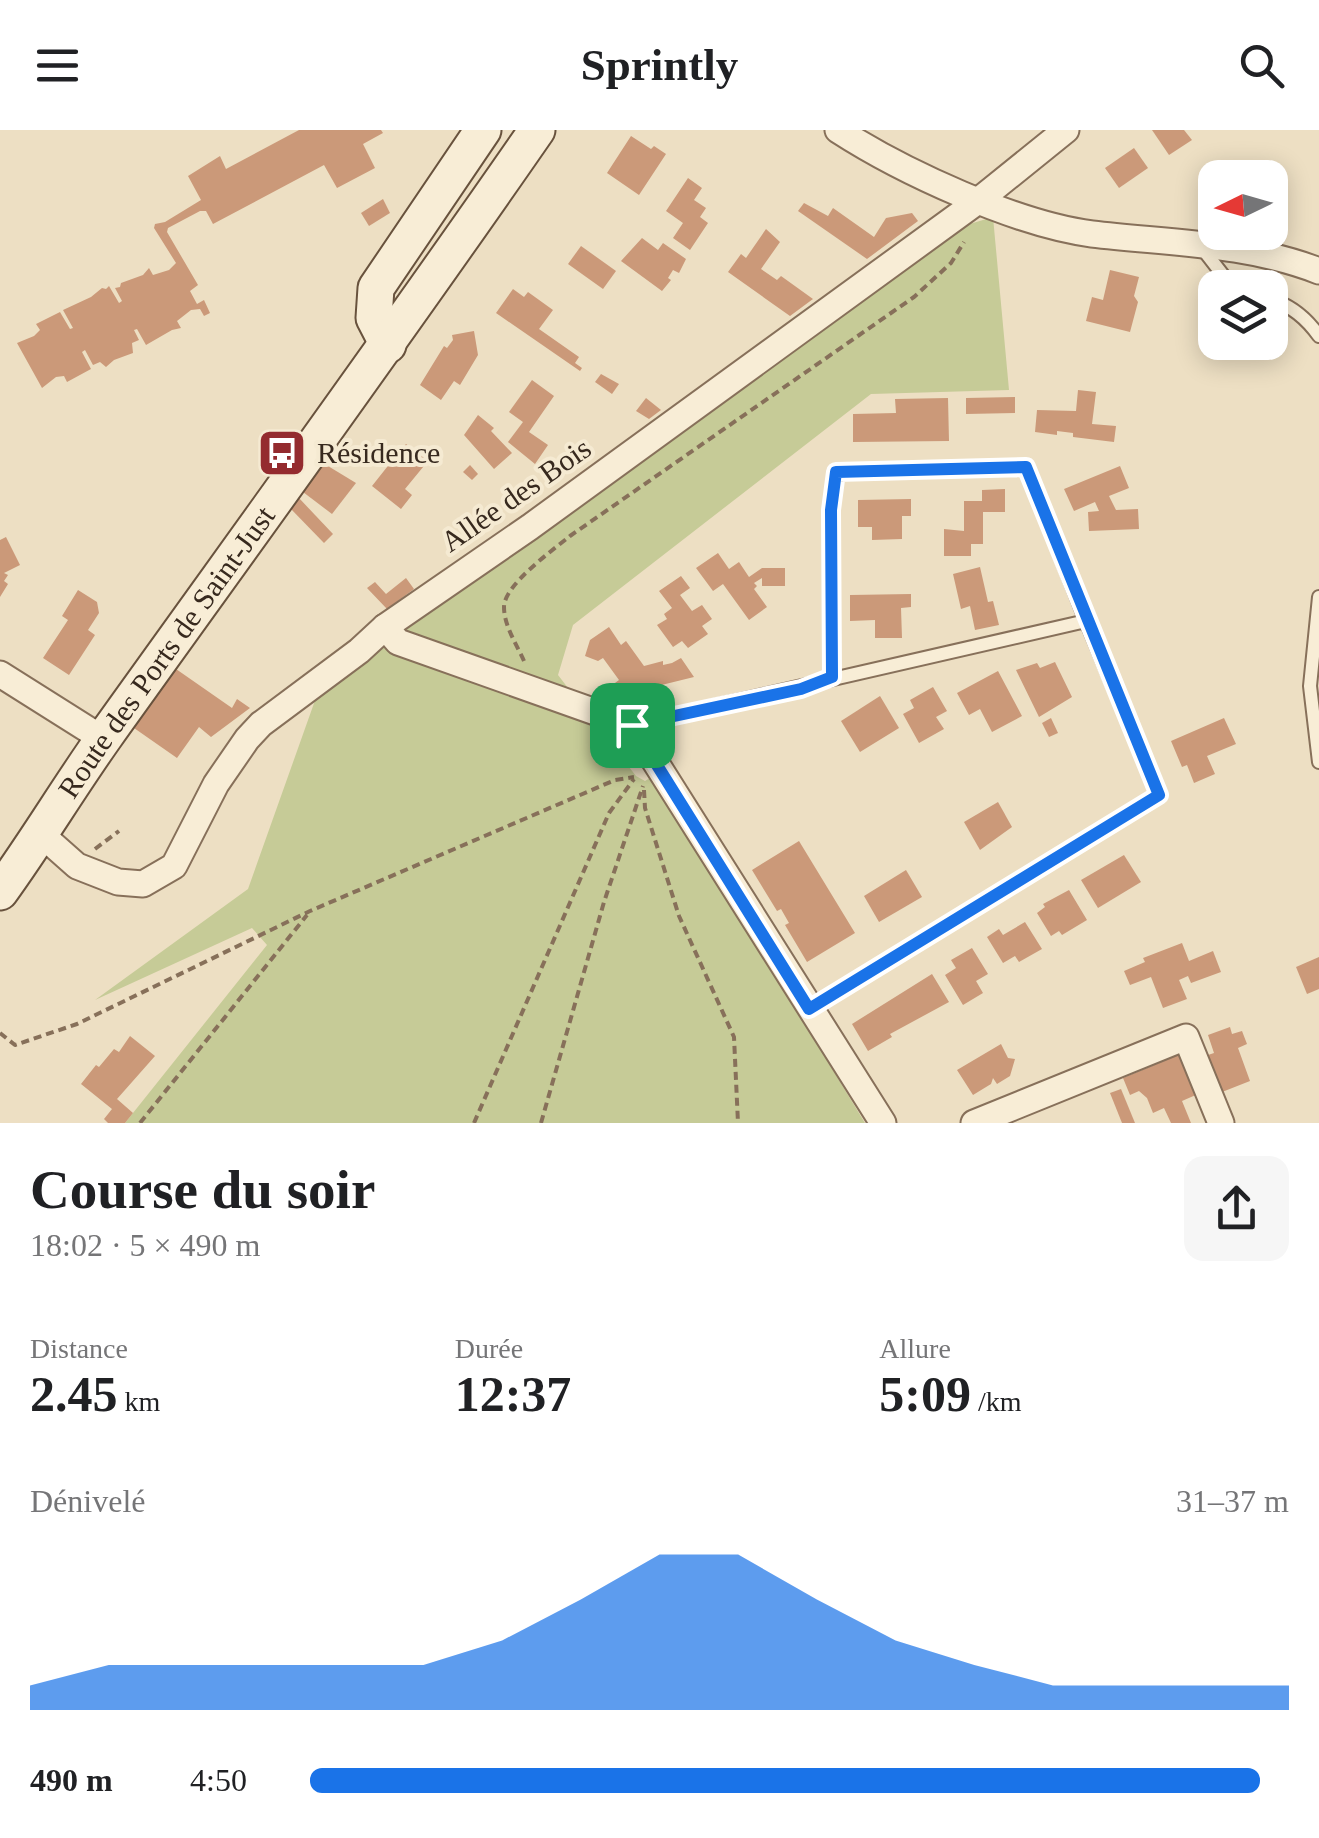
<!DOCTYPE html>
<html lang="fr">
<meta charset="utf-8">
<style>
:root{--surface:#fff;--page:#f6f6f6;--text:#202124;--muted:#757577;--accent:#1a73e8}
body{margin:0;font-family:"Times New Roman",serif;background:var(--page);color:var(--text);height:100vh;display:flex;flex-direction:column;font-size:38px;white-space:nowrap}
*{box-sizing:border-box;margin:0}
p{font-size:32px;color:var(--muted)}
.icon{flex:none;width:55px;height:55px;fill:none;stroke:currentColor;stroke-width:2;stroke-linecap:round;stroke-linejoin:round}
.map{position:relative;height:993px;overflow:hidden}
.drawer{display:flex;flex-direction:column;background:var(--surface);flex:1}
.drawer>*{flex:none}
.needle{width:65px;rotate:265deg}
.fabs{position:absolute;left:1198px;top:30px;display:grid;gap:20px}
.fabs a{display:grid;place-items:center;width:90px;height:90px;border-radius:20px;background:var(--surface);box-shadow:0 5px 25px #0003;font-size:50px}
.pin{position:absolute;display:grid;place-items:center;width:85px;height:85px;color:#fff;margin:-42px;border-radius:20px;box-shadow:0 5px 15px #0006}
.round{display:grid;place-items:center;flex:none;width:105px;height:105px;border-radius:20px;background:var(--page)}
.overview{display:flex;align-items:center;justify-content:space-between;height:170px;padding:0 30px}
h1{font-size:55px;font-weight:700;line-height:75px}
.metrics{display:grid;grid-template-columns:repeat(3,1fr);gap:15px;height:170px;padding:10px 30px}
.metrics div{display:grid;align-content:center}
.metrics b{font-size:50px;font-weight:700}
.metrics small{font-size:28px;font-weight:400}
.metrics p{font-size:28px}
.chart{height:280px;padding:20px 30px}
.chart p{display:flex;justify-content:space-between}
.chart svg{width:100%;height:180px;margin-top:10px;fill:var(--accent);opacity:.7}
ul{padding:0 30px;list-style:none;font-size:32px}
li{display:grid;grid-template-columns:160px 120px 1fr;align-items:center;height:75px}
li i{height:25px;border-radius:12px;background:var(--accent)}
header{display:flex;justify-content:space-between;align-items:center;height:130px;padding:0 30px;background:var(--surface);font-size:45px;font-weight:700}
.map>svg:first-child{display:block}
.green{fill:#c6cb97}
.building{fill:#cb9979}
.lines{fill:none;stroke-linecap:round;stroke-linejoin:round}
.lane-casing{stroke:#87705a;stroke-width:16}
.street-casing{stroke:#87705a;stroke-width:29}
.secondary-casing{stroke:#68523d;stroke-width:39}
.path{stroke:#87705a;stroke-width:4;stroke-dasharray:8 5;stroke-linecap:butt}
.lane{stroke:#f8edd6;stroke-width:12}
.street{stroke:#f8edd6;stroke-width:25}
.secondary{stroke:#f8edd6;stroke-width:35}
.route-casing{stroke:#fff;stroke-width:20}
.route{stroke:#1a73e8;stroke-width:12}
.labels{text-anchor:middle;stroke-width:8;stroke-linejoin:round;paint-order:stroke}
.poi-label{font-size:30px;fill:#37291e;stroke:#f5ead2;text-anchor:start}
.street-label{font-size:30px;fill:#37291e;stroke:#f5ead2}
</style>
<header><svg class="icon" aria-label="menu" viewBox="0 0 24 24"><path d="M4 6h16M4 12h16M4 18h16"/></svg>Sprintly<svg class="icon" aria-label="search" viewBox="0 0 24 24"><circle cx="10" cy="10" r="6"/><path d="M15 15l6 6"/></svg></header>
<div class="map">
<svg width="1319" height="993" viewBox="0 0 1319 993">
<rect width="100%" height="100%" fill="#eddfc3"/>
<!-- green -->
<path class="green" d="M993,87L1009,260L871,264L573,495L558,545L636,646L645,651L650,648L676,681L865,993H125L267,815L252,798L95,870L248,759L318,562L963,96Z"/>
<!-- building -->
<g class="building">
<path d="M299,0H381L383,3L363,14L375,38L337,58L324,35L213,94L206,81H200L168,98L167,102L198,155L190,161L197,174L204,170L210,183L204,186L200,179L191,180L177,191L181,198L172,200L146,215L137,199L134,200L139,210L132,213L133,223L114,230L106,237L100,232L93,235L85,220L82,222L91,239L67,252L64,246L56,247L42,258L17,213L34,206L40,200L36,194L60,182L70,199L73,198L63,180L91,167L102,158L106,159L109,156L119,173L122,171L115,158L120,157L121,153L143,145L149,138L153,145L169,140L176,133L154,98L155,94L165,92L201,70L188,46L220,26L226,39Z"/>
<path d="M1152,0H1184L1192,10L1169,25Z"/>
<path d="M631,6L651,19L654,16L666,24L639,65L607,43Z"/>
<path d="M1134,18L1148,38L1119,58L1105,38Z"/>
<path d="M688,48L702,58L694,70L706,78L700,87L708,93L690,120L673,108L683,93L666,81Z"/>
<path d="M383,69L390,83L369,96L361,83Z"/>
<path d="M804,73L828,86L833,78L874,107L886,88L912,83L918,91L867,129L798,81Z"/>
<path d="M766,99L780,112L761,139L777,150L781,146L813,169L790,186L728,142L741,124L746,128Z"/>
<path d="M642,108L658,120L663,113L686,129L679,143L673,140L668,148L671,150L662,161L621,131Z"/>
<path d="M581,116L616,141L603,159L568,134Z"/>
<path d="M1110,140L1139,147L1134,166L1138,172L1130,202L1086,191L1092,167L1103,170Z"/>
<path d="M513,159L524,167L528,162L553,180L539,199L579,227L575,233L582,238L580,241L496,183Z"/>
<path d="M474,201L478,225L460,255L454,251L441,270L420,255L444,216L447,218L453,210L452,205Z"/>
<path d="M601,244L619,254L612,264L595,252Z"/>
<path d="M532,250L554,266L529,302L548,315L535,334L508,312L523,292L509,282Z"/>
<path d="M1078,260L1096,262L1092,294L1116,296L1114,312L1073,307V303L1057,301V305L1035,302L1037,280L1076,281Z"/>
<path d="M1015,267V283L966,284V268Z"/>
<path d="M646,268L661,280L649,289L636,281Z"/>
<path d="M948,268L949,311L853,312V284L896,283L895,269Z"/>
<path d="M478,285L494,298L491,301L512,323L494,339L464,305Z"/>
<path d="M406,314L428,331L405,359L412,365L401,379L372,356L391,332L385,327L392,318L398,323Z"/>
<path d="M323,333L356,353L332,384L303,362Z"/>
<path d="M470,335L478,344L472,350L463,342Z"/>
<path d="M1120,336L1129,358L1109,366L1116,380L1138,379L1139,399L1089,401L1088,382L1099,381L1095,372L1074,381L1064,359Z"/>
<path d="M1005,359V382H983V414H971V426H944V399L964,401V371H982V360Z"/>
<path d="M298,367L333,404L324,413L290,378Z"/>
<path d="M911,369V386H902V409L872,410V397H858V370Z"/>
<path d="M6,407L20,435L4,443L8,445L4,451L8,454L0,467V410Z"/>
<path d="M718,423L729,439L739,432L749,447L762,438H785V456H762V448L754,453L757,456L754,459L767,477L749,490L723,454L713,461L696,438Z"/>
<path d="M980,437L988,472L993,471L999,495L975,500L970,476L961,479L953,444Z"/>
<path d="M681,446L690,458L680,465L692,481L702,475L712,489L702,496L708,504L688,518L682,511L673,517L657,495L667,489L664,484L672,478L659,461Z"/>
<path d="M406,448L414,459L387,479L367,458L375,452L386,464Z"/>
<path d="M78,460L97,472L99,483L88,500L95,505L69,545L43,528L68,490L62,486Z"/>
<path d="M911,464V477L901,478L902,508H875V490L850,491V465Z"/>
<path d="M609,497L621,515L626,511L644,536L663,531V535L672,533L681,528L694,547L629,563L638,577H613V566L604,561L619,550L603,528L598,531L585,526L590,510Z"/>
<path d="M1055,532L1072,567L1039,587L1016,540L1037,533L1040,538Z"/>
<path d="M176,539L232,578L237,569L250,578L211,607L199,597L177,628L134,598Z"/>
<path d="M998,541L1022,586L992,602L980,579L969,585L957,563Z"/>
<path d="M933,557L947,581L936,587L944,599L919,613L903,584L914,578L910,570Z"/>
<path d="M880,566L899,598L860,622L841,591Z"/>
<path d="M1051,588L1058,603L1049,607L1042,593Z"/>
<path d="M1224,588L1236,614L1207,626L1215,644L1194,653L1187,635L1182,637L1171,611Z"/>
<path d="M998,672L1012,697L980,720L964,692Z"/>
<path d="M799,711L855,803L807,832L785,795L789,793L781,779L777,781L752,740Z"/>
<path d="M1124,725L1141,752L1098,778L1081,750Z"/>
<path d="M906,740L922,767L879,792L864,766Z"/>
<path d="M1069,760L1087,790L1062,805L1059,801L1051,806L1037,783L1045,777L1043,774Z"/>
<path d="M1025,792L1042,819L1019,832L1015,826L1003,833L987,807L999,799L1003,805Z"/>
<path d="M1182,813L1189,831L1213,821L1221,842L1191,853L1188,846L1179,850L1187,869L1163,878L1151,847L1130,855L1124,841L1145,832L1143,828Z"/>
<path d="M972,818L988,844L976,851L983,863L963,875L945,845L956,838L951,830Z"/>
<path d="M1319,827V859L1307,864L1296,837Z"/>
<path d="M932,844L949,872L890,904L892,907L868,921L852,894Z"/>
<path d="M1230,897L1232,904L1242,901L1247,914L1238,918L1250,951L1217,964L1205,926L1214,923L1208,905Z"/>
<path d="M130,906L155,926L117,969L133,983L125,993H108L104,989L112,979L81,954L96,935L99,937L114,919L119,922Z"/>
<path d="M1001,914L1008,928L1015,929L1010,946L997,954L993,948L991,954L973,965L957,940Z"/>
<path d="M1178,925L1183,929L1198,964L1182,971L1191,993H1171L1164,978L1153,983L1147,968L1139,961L1130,965L1123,948Z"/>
<path d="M1121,959L1135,993H1122L1110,963Z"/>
</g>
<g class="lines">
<!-- lane casing -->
<g class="lane-casing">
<g id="lane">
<path d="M1202,118L1226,149L1240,158"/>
<path d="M1270,169C1290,175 1307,189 1319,206"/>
<path d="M1319,467L1310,556L1319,632"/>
<path d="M832,547L831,380L836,342L1026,337L1086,491"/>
<path d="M632,595L1086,491L1159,665L809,879"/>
</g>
</g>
<!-- street casing -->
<g class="street-casing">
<g id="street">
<path d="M838,0C903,42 1016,94 1092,104C1168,113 1248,113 1319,141"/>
<path d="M385,497L398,512L632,595L883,993"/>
<path d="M0,544L103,609"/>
<path d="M42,705L77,736L118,752L143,754L174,736L216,654L247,609L261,594L359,521L385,497L530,397L978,71L1066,0"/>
<path d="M974,993L1186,907L1221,993"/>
</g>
</g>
<!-- secondary casing -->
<g class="secondary-casing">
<g id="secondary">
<path d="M388,215L374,188L376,158L483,0"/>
<path id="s1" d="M0,762C37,711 69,657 106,605C250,404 396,204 537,0"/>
</g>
</g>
<!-- path -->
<g class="path">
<path d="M524,531C517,515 504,496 504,477C504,455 553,420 570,406L914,167L951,133L964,112"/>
<path d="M644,660L645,678L679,786L734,907L738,993"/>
<path d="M95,719L119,701"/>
<path d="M0,903L15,915L77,894L310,781L615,650L634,647"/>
<path d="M140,993L307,785"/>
<path d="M474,993L609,683L634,649"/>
<path d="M541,993L604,772L643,656"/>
</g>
<!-- lane -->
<use href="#lane" class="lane"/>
<!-- street -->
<use href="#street" class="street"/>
<!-- secondary -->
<use href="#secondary" class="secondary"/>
</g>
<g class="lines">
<!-- route casing -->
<g class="route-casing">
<path id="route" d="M1026,337L1159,665L809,879L632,595L801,559L832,547L831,380L836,342Z"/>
</g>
<!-- route -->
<use href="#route" class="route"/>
</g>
<!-- icons -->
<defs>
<g id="bus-square" transform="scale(2.5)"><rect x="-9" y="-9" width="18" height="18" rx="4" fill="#942b2f" stroke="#f5ead2"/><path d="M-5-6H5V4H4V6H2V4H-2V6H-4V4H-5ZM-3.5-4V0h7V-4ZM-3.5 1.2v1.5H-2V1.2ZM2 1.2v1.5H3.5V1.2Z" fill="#fff"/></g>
</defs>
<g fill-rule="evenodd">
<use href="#bus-square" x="282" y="323"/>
</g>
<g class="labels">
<!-- poi labels -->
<g class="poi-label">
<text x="317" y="333">Résidence</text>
</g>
<!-- street labels -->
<g class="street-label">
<text transform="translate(516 365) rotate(-35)" y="10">Allée des Bois</text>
<text dy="10" stroke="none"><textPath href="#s1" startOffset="292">Route des Ports de Saint-Just</textPath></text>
</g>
</g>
</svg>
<div class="fabs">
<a><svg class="needle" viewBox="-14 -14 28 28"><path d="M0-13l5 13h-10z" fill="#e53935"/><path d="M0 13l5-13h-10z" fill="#757577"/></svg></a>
<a><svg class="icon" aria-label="layers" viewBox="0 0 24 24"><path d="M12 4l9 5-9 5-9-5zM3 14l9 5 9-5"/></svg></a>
</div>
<div class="pin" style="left:632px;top:595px;background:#1e9e55"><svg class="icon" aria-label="arrive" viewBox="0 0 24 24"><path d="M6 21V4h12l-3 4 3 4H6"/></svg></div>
</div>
<section class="drawer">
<div class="overview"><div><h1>Course du soir</h1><p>18:02 · 5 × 490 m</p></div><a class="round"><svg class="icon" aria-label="share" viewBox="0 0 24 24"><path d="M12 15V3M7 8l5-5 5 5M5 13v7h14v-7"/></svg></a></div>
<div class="metrics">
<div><p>Distance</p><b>2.45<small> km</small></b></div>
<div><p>Durée</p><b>12:37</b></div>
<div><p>Allure</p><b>5:09<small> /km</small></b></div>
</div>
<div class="chart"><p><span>Dénivelé</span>31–37 m</p>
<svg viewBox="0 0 160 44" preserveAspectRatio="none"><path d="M0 44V38L10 33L20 33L30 33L40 33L50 33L60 27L70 17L80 6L90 6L100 17L110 27L120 33L130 38L140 38L150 38L160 38V44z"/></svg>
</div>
<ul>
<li><b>490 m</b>4:50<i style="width:97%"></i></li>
</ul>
</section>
